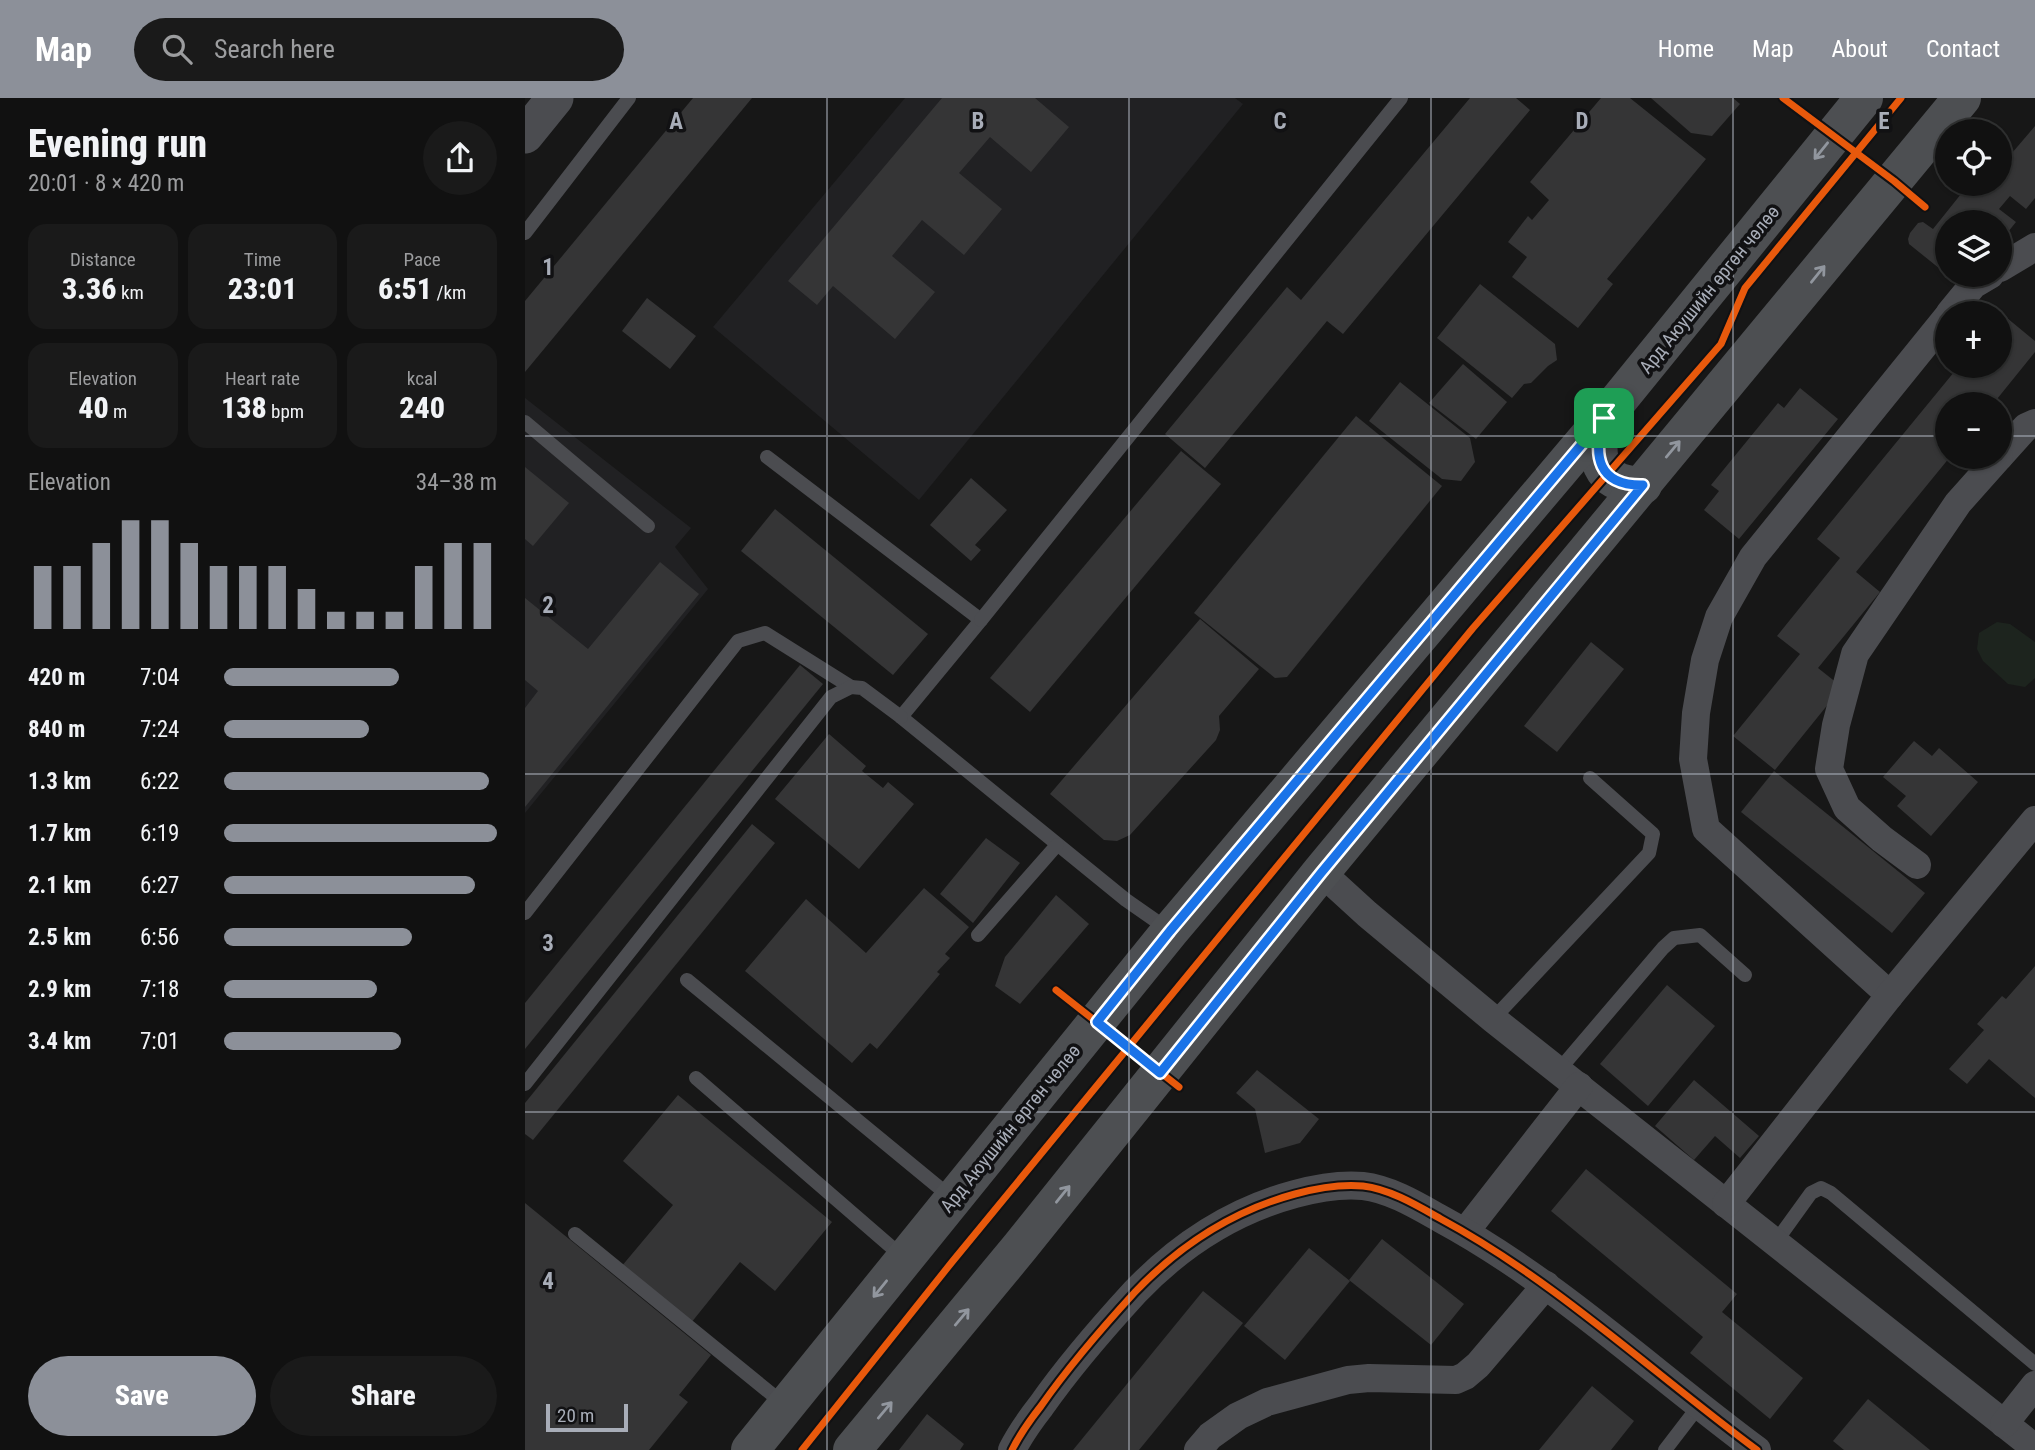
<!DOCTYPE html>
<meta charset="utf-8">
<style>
:root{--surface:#111;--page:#1a1a1a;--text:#f1f3f6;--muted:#9c9d9f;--line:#303131;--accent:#8c9099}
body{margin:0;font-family:"Roboto Condensed",sans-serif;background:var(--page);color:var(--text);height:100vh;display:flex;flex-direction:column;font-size:26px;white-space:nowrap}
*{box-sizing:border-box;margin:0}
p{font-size:23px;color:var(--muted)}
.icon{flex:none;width:38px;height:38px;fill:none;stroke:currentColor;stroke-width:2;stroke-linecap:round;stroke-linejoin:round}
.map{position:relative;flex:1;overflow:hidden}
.sheet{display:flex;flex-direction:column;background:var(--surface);width:525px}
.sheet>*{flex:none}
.fabs{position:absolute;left:1410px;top:21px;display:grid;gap:14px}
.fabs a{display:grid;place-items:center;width:77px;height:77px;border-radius:50%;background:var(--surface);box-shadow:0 2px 5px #0004,0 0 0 2px var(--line);font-size:35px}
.scale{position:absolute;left:21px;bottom:18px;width:82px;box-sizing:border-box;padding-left:7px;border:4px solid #a8adb8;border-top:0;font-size:19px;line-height:24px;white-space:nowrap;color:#a8adb8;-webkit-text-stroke:5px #111113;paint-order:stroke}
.pin{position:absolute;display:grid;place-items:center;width:60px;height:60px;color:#fff;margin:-30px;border-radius:14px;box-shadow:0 4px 10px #0006}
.round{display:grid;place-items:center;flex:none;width:74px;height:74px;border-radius:37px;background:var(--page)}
.summary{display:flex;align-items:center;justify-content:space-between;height:119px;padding:0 28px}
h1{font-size:38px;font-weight:800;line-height:52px}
.metrics{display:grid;grid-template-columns:repeat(3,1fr);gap:10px;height:119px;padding:7px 28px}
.metrics div{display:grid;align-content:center;border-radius:18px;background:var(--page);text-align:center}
.metrics b{font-size:30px;font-weight:800}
.metrics small{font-size:19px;font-weight:400}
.metrics p{font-size:19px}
.chart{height:196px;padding:14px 28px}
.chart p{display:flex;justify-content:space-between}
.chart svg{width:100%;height:126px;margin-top:7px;stroke:var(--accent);stroke-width:6}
.primary-button{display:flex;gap:14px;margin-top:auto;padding:14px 28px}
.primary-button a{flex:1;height:80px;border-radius:42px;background:var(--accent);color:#fff;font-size:28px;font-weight:800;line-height:80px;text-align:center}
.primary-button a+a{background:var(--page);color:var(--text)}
ul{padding:0 28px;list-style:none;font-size:23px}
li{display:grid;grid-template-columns:112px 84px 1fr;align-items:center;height:52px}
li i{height:18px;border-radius:9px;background:var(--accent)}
header{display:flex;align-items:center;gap:42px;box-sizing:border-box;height:98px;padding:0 35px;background:var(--accent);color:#fff}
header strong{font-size:33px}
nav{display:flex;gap:38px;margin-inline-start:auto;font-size:24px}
.search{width:490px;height:63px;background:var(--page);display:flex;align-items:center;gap:18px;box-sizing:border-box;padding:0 24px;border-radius:38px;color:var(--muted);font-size:26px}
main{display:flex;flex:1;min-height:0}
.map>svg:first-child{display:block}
.built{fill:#212123}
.green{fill:#1d241e}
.building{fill:#353536}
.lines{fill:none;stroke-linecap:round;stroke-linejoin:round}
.service{stroke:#4b4c50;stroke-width:14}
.minor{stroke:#4b4c50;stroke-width:28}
.tertiary{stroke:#4b4c50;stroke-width:37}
.primary{stroke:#4d4f52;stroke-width:38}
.cycleway-casing{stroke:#111113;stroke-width:11}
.cycleway{stroke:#e8590c;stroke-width:7}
.oneway{stroke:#91969e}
.route-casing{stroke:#fff;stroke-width:14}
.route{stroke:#1a73e8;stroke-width:9}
.grid{fill:none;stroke:#a8adb8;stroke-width:2;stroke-opacity:0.55}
.labels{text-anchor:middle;stroke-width:7;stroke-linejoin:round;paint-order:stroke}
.street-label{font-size:19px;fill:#a8adb8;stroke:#111113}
.grid-label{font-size:23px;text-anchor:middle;font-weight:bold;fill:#a8adb8;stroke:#111113;stroke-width:7;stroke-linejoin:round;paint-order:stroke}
</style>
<header>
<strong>Map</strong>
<div class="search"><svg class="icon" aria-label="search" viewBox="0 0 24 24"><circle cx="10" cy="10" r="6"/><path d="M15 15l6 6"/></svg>Search here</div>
<nav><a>Home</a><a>Map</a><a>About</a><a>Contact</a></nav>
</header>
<main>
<section class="sheet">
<div class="summary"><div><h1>Evening run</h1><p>20:01 · 8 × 420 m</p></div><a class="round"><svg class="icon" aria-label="share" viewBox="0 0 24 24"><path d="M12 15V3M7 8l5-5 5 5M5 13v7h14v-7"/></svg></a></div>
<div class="metrics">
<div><p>Distance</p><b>3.36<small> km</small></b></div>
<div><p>Time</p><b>23:01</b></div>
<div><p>Pace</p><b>6:51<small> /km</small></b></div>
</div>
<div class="metrics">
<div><p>Elevation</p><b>40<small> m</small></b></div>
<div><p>Heart rate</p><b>138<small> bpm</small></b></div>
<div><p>kcal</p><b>240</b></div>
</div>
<div class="chart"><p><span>Elevation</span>34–38 m</p>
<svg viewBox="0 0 160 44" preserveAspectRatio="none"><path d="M5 44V22M15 44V22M25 44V14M35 44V6M45 44V6M55 44V14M65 44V22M75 44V22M85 44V22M95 44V30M105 44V38M115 44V38M125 44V38M135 44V22M145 44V14M155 44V14"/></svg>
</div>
<ul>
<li><b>420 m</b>7:04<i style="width:64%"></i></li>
<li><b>840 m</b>7:24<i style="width:53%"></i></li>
<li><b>1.3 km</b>6:22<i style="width:97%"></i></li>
<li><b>1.7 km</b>6:19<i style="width:100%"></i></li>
<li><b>2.1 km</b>6:27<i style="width:92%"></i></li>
<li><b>2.5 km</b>6:56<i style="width:69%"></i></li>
<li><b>2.9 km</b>7:18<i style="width:56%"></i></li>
<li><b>3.4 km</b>7:01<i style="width:65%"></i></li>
</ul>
<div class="primary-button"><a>Save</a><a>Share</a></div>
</section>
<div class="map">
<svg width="1510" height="1352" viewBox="0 0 1510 1352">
<rect width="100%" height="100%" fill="#171717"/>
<!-- built -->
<g class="built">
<path d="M380,0H710L718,6L394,402L188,229Z"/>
<path d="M0,300L166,430L150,449L183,491L0,715Z"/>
</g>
<!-- green -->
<path class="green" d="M1472,524L1485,526L1510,544V580L1500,589L1483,586L1458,563L1452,551L1454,535Z"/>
<!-- building -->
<g class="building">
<path d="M168,0H227L0,274V203Z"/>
<path d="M417,0H510L544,29L506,74L465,39L434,75L477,111L439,157L397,122L367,158L410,194L370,241L308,188L292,207L263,183Z"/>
<path d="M945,0H991L1005,12L818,236L802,223L680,370L640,336L762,189L776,202Z"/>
<path d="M1076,0H1105L1181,61L1082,181L1088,186L1053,230L987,179L1002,159L983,144L1003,118L1007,122L1024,102L1005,84Z"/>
<path d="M1126,0H1208L1215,6L1187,38L1166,35Z"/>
<path d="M1510,28V100L1501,111L1485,98L1474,111L1491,124L1475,144V124H1423V177H1436L1430,183L1384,146L1383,141L1385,135L1393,125L1398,124L1408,131L1444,86H1475V69Z"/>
<path d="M955,186L1030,246L1032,262L1023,268L1006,285L999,286L987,300L912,240Z"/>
<path d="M122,200L171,238L145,271L97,233Z"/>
<path d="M1476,215L1510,243V254L1468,306H1423V359H1425L1331,474L1355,494L1293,570L1317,589L1250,672L1208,638L1275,556L1252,538L1315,460L1292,441L1434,268H1475Z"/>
<path d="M938,266L982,304L951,341L904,305Z"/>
<path d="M875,284L945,340L950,364L936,383L917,381L844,323Z"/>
<path d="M1275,290L1313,321L1214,441L1179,412L1194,393L1186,387L1253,305L1259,310Z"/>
<path d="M831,318L917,388L762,579L750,580L669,515Z"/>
<path d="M656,353L696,386L505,614L465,580Z"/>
<path d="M0,369L44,405L8,448L0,441Z"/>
<path d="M446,380L482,412L450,447L456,452L446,463L405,427Z"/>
<path d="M250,411L403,536L368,577L216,453Z"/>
<path d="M135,464L174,496L0,709V610L13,593L0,582V500L63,551Z"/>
<path d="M675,521L734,571L694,618L695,632L691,642L605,737L592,743L579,742L525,696Z"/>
<path d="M1066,544L1099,571L1032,654L999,628Z"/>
<path d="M275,567L298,586L0,951V905Z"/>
<path d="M304,636L341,668L337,673L358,690L363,684L389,706L334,771L250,701Z"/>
<path d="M1389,643L1407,658L1414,650L1453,684L1406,738L1372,708L1381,698L1358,679Z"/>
<path d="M1249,673L1400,795L1367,835L1216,714Z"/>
<path d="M227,726L250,745L8,1042L0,1036V1005Z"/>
<path d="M461,740L495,765L448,825L415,796Z"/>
<path d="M399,790L444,829L420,856L425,860L412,874L415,876L352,951L345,945L327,965L220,873L281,801L341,855Z"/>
<path d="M531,797L564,826L495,906L470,888L480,859Z"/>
<path d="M1510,868V1000L1464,961L1442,986L1424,971L1459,932L1452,926L1477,898L1481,901Z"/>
<path d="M1142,887L1190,928L1123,1008L1075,966Z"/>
<path d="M732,972L794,1021L775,1045L740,1055L730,1011L711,995Z"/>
<path d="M1169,982L1234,1038L1215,1060L1190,1038L1169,1062L1130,1028Z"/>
<path d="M153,997L307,1124L250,1193L215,1164L166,1225L96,1169L148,1107L98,1063Z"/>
<path d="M1061,1071L1212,1196L1197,1214L1278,1280L1245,1321L1165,1255L1178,1239L1026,1113Z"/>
<path d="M0,1105L186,1257L154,1297L163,1304L124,1352H0Z"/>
<path d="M857,1141L939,1206L906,1247L824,1182Z"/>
<path d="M784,1150L825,1183L760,1262L719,1228Z"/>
<path d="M678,1193L718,1225L614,1352H548Z"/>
<path d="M1067,1288L1109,1323L1086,1352H1014Z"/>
<path d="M1343,1301L1405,1352H1319L1308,1343Z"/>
<path d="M402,1316L439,1346L435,1352H374Z"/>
</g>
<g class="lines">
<!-- service -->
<g class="service">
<path d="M0,135L104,0"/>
<path d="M0,324L123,428"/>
<path d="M242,359L456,522L376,619L601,802L644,832"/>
<path d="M456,522L876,0"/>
<path d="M0,815L213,543L240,535L326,589"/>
<path d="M453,837L532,747"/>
<path d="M162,882L428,1101"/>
<path d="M968,921L1124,755L1128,736L1065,680"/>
<path d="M1034,972L1138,850L1149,840L1175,837L1220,877"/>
<path d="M171,980L379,1160"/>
<path d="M0,986L306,599L326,589L337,590L376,619"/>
<path d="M50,1136L260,1307"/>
<path d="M1250,1145L1286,1095L1296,1090L1306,1095L1510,1266"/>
<path d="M1140,1352L1173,1309"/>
</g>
<!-- minor -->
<g class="minor">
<path d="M1475,170L1510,149"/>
<path d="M1425,215L1448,187L1465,177"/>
<path d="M1475,358L1501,329L1510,325"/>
<path d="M1392,767L1357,741L1322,710L1304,671L1311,627L1330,556L1433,405L1474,359"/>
<path d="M796,774L842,816L968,921L1510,1350"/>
<path d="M1365,897L1181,731L1168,661L1171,615L1180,562L1194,519L1228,459L1423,218"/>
<path d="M1201,1106L1365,897L1510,722"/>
<path d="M940,1134L1054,988"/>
<path d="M1479,1326L1510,1287"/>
<path d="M487,1352C495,1336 505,1322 516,1308C544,1268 577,1230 610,1194C655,1147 707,1113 770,1096C792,1090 816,1086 838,1088C865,1091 893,1108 916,1121C1029,1182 1128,1275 1232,1352"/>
<path d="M673,1352L685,1338L713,1318L742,1304L823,1282L844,1280L931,1282L940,1278L953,1267L1021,1187"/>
</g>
<!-- tertiary -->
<path class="tertiary" d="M0,37L30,0"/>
<!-- primary -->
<g class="primary">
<path d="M1079,320C1067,358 1073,388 1118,387"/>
<path d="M225,1352L645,833L1079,320L1339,0"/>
<path d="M327,1352L495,1149L796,774L1437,0"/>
</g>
<!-- cycleway casing -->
<g class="cycleway-casing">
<g id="cycleway">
<path d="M1258,0L1369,83L1400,109"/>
<path d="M531,892L654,989"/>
<path d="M277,1352L427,1164L948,530L1196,246L1220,190L1376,0"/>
<path d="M487,1352C495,1336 505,1322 516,1308C544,1268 577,1230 610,1194C655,1147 707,1113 770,1096C792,1090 816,1086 838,1088C865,1091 893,1108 916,1121C1029,1182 1128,1275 1232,1352"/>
</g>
</g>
<!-- cycleway -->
<use href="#cycleway" class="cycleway"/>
</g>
<!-- one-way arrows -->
<defs><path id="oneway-shaft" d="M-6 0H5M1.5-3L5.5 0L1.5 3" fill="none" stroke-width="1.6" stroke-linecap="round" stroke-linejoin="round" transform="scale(1.75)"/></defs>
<g class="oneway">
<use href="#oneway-shaft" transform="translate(1296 53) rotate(129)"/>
<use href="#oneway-shaft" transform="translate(1293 176) rotate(-51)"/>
<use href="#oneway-shaft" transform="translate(1148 351) rotate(-50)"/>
<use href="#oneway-shaft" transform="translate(538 1096) rotate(-51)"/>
<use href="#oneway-shaft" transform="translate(355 1191) rotate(129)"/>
<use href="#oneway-shaft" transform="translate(437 1219) rotate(-50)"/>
<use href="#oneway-shaft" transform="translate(360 1312) rotate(-50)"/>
</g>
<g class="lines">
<!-- route casing -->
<g class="route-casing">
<path id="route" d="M1079,320C1067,358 1073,388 1118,387L796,775L635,975L572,924L645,833Z"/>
</g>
<!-- route -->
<use href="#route" class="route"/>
</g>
<!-- grid -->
<path class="grid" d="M302,0V1352M604,0V1352M906,0V1352M1208,0V1352M0,338H1423M1475,338H1510M0,676H1510M0,1014H1510"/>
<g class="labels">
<!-- street labels -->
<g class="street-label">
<text transform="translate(1184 191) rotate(-51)" y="7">Ард Аюушийн өргөн чөлөө</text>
<text transform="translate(485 1030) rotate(-51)" y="7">Ард Аюушийн өргөн чөлөө</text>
</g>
</g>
<g class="grid-label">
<text x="151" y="31">A</text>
<text x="453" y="31">B</text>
<text x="755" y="31">C</text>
<text x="1057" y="31">D</text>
<text x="1359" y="31">E</text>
<text x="23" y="177">1</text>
<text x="23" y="515">2</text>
<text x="23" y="853">3</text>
<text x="23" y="1191">4</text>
</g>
</svg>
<div class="fabs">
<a><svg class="icon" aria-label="locate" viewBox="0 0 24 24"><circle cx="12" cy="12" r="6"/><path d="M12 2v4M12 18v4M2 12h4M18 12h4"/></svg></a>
<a><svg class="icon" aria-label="layers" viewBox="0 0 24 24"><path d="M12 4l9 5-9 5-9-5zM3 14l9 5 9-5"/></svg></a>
<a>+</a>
<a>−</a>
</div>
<div class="scale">20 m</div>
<div class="pin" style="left:1079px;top:320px;background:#1e9e55"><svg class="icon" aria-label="arrive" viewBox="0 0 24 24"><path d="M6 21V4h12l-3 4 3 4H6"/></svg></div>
</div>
</main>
